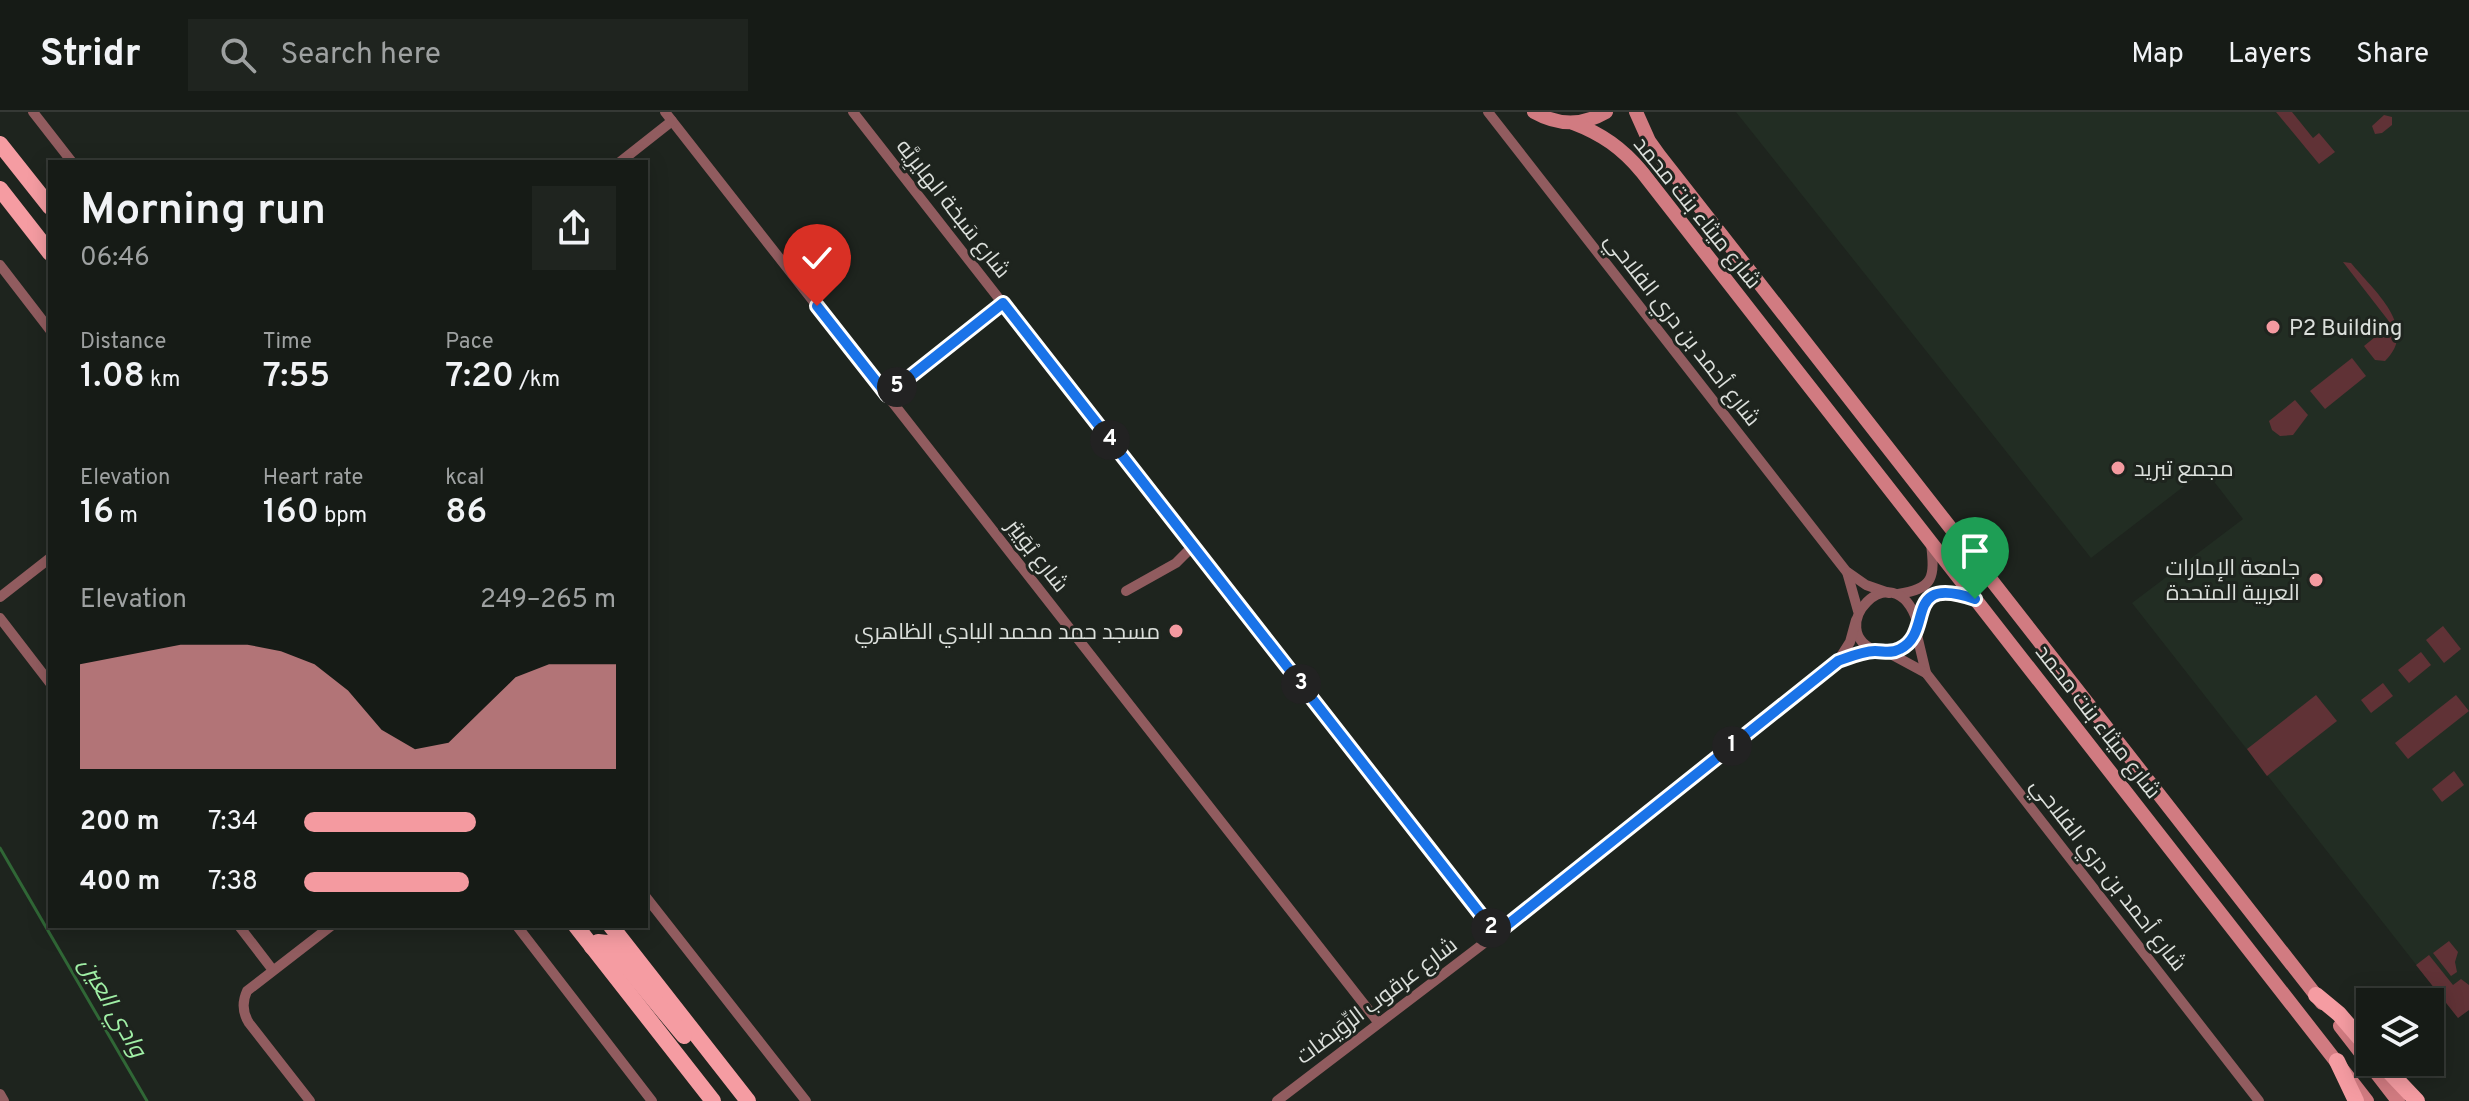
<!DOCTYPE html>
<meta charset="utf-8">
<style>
:root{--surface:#161b16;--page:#1f241f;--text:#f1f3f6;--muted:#9ea1a1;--line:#353935;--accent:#f49aa0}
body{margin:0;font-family:Overpass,Cairo,sans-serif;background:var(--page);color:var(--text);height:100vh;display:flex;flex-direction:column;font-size:30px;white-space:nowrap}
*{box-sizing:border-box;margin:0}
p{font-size:26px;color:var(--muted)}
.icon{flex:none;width:44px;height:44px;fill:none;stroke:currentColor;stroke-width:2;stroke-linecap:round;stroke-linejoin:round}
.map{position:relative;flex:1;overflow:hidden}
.details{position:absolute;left:48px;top:48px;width:600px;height:768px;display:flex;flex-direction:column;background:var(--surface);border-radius:0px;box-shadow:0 4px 20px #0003,0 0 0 2px var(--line)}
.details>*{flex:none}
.buttons{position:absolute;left:2356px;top:876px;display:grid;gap:16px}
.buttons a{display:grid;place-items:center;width:88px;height:88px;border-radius:0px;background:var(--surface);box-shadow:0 4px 20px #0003,0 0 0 2px var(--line);font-size:40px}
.pin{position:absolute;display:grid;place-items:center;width:68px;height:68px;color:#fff;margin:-82px -34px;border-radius:50% 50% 50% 0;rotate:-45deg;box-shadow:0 0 8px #0007}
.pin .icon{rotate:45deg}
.km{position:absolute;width:40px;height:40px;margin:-20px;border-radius:50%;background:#222;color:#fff;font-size:22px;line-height:40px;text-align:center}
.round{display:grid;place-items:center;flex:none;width:84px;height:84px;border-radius:0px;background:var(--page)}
.overview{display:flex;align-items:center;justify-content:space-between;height:136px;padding:0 32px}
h1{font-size:44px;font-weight:600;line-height:60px}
.stats{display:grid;grid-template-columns:repeat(3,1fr);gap:12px;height:136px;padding:8px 32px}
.stats div{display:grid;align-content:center}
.stats b{font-size:34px;font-weight:600}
.stats small{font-size:22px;font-weight:400}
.stats p{font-size:22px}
.chart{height:224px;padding:16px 32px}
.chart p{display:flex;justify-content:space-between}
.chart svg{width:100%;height:144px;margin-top:8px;fill:var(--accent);opacity:.7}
ul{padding:0 32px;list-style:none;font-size:26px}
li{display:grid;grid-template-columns:128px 96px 1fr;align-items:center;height:60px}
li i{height:20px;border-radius:10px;background:var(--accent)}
header{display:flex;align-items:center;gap:48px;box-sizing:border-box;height:112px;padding:0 40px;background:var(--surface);border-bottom:2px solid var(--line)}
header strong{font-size:38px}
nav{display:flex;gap:44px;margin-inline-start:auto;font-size:28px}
.search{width:560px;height:72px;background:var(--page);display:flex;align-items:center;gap:20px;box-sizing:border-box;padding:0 28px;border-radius:0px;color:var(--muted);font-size:30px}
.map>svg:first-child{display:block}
.built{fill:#222d23}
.green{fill:#603236}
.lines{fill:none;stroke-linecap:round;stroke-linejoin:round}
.stream{stroke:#306736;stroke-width:3}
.street{stroke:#915c5f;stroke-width:10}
.secondary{stroke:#d17b81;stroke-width:14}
.primary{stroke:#f59ca2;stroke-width:16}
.route-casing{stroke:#fff;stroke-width:16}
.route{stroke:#1a73e8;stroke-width:10}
.poi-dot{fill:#f49aa0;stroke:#1e241e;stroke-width:3}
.labels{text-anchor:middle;stroke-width:6;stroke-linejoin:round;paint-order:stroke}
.street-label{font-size:22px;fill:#dce0dc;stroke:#1e241e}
.poi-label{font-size:22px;fill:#dce0dc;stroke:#1e241e;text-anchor:start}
.water-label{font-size:24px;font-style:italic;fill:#a0efa6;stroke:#1e241e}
</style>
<header>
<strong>Stridr</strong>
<div class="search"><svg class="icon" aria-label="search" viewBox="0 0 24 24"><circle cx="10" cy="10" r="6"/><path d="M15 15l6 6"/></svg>Search here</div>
<nav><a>Map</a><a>Layers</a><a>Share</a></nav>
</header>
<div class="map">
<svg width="2469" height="989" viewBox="0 0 2469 989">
<rect width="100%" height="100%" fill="#1e241e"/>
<!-- built -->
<path class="built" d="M1736,0H2469V898L2458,906L2132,491L2243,407L2205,358L2091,446Z"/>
<!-- green -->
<g class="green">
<path d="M2276,0H2292L2313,26L2319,21L2335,40L2319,52Z"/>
<path d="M2384,3L2392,5V13L2382,21L2375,22L2372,14Z"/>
<path d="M2343,150L2351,151C2373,178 2420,216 2385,249L2375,248L2364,234L2391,212Z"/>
<path d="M2352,246L2366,264L2325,297L2310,279Z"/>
<path d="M2295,288L2308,303L2293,323L2280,324L2272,318L2269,309Z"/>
<path d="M2443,514L2461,537L2444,551L2426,528Z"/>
<path d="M2421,540L2431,553L2409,571L2398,558Z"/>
<path d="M2383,571L2393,584L2371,601L2361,588Z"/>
<path d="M2316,583L2337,609L2267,664L2247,637Z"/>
<path d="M2456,583L2469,599L2408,647L2395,631Z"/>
<path d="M2454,659L2464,673L2442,690L2432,677Z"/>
<path d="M2449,829L2458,840L2455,850L2457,860L2451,864L2433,841Z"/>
<path d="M2429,843L2453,873L2461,867L2469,873V898L2458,906L2416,853Z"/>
</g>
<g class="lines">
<!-- stream -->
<path class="stream" d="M0,736L147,989"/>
<!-- street -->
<g class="street">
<path d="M33,0L72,50"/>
<path d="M665,0L1378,910"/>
<path d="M853,0L1496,822"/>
<path d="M1488,0L1846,459L1866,473L1889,481"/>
<path d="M620,50L672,9"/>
<path d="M0,153L50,218"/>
<path d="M887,283L1003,191"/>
<path d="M1847,460L1858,499"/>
<path d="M1126,479L1176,451L1193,434"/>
<path d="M1898,482C1934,477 1935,465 1931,432"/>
<path d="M0,485L50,446"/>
<path d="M0,506L50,571"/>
<path d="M1917,509C1893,438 1821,519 1877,539C1887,543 1898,540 1906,534C1917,525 1919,500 1931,485L1948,479L1974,487"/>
<path d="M1916,519L1926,561L2259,989"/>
<path d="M1889,541L1926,561"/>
<path d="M1840,548L1876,539"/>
<path d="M646,785L806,989"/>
<path d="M239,814L272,857"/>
<path d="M517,814L652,989"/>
<path d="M0,982L4,989"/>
<path d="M310,989L249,911C242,900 242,890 247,879L331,814"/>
<path d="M1277,989L1496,822L1838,549L1850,530L1856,508"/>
</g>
<!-- secondary -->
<g class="secondary">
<path d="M1534,0C1559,14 1582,14 1606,0"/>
<path d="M1636,0L1649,29L1659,43L2322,891"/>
<path d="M1573,11C1602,22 1622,36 1642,60L2367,989"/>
<path d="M2340,914L2398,989"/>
</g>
<!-- primary -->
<g class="primary">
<path d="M0,32L50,95"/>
<path d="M0,77L50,141"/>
<path d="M576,814L713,989"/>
<path d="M611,814L748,989"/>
<path d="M592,835L598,830L607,831L684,924"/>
<path d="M2316,883L2339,902L2370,938"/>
<path d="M2337,949L2356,989"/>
<path d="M2380,950L2417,989"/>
</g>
</g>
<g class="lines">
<!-- route casing -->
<g class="route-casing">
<path id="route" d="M817,194L887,283L1003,191L1496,822L1838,549C1849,545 1863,539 1875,539C1884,539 1891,542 1900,537C1935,520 1901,462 1975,487"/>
</g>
<!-- route -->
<use href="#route" class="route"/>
</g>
<!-- markers -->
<g class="poi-dot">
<circle cx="2273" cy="215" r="8"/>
<circle cx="2118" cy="356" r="8"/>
<circle cx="2316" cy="468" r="8"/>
<circle cx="1176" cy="519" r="8"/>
</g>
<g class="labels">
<!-- street labels -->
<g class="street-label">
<text transform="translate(954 96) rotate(52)" y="8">شارع سَبخة الهايرِيَّه</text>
<text transform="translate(1698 100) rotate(51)" y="8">شارع ميثاء بنت محمد</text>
<text transform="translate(1683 217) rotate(52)" y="8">شارع أحمد بن دري الفلاحي</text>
<text transform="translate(1038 443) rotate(52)" y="8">شارع بُوَيتِر</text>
<text transform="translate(2099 609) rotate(52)" y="8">شارع ميثاء بنت محمد</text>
<text transform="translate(2109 762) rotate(52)" y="8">شارع أحمد بن دري الفلاحي</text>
<text transform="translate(1376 888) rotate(-37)" y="8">شارع عرقوب الرِّوَيضات</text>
</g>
<!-- poi labels -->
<g class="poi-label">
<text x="2289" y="223">P2 Building</text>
<text x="2134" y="364">مجمع تبريد</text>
<text x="2300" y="463" text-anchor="end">جامعة الإمارات<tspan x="2300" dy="25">العربية المتحدة</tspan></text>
<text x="1160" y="527" text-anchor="end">مسجد حمد محمد البادي الظاهري</text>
</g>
<!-- water labels -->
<g class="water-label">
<text transform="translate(113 895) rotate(60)" y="8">وادي العين</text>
</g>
</g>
</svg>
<div class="buttons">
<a><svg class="icon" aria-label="layers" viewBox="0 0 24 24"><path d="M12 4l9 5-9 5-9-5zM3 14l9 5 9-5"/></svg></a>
</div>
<div class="pin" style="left:1975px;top:487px;background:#1e9e55"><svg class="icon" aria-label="arrive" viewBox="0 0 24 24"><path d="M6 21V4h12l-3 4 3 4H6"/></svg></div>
<div class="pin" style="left:817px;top:194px;background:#d93025"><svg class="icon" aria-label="check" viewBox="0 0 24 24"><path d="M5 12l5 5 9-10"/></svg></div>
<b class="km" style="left:1732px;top:634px">1</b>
<b class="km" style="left:1491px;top:816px">2</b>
<b class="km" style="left:1301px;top:572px">3</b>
<b class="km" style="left:1110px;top:328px">4</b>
<b class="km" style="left:897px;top:275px">5</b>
<section class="details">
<div class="overview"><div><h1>Morning run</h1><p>06:46</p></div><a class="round"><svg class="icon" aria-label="share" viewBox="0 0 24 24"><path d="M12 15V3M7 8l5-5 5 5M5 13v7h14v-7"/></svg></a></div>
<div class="stats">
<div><p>Distance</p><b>1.08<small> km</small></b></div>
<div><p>Time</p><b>7:55</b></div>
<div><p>Pace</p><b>7:20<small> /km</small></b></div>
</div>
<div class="stats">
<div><p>Elevation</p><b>16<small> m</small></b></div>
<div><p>Heart rate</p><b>160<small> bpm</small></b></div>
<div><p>kcal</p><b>86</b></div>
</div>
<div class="chart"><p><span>Elevation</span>249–265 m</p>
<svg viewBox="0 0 160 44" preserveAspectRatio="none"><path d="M0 44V12L10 10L20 8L30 6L40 6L50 6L60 8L70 12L80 20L90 32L100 38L110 36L120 26L130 16L140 12L150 12L160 12V44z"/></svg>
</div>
<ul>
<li><b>200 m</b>7:34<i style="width:55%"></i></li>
<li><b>400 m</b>7:38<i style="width:53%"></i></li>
</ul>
</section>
</div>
